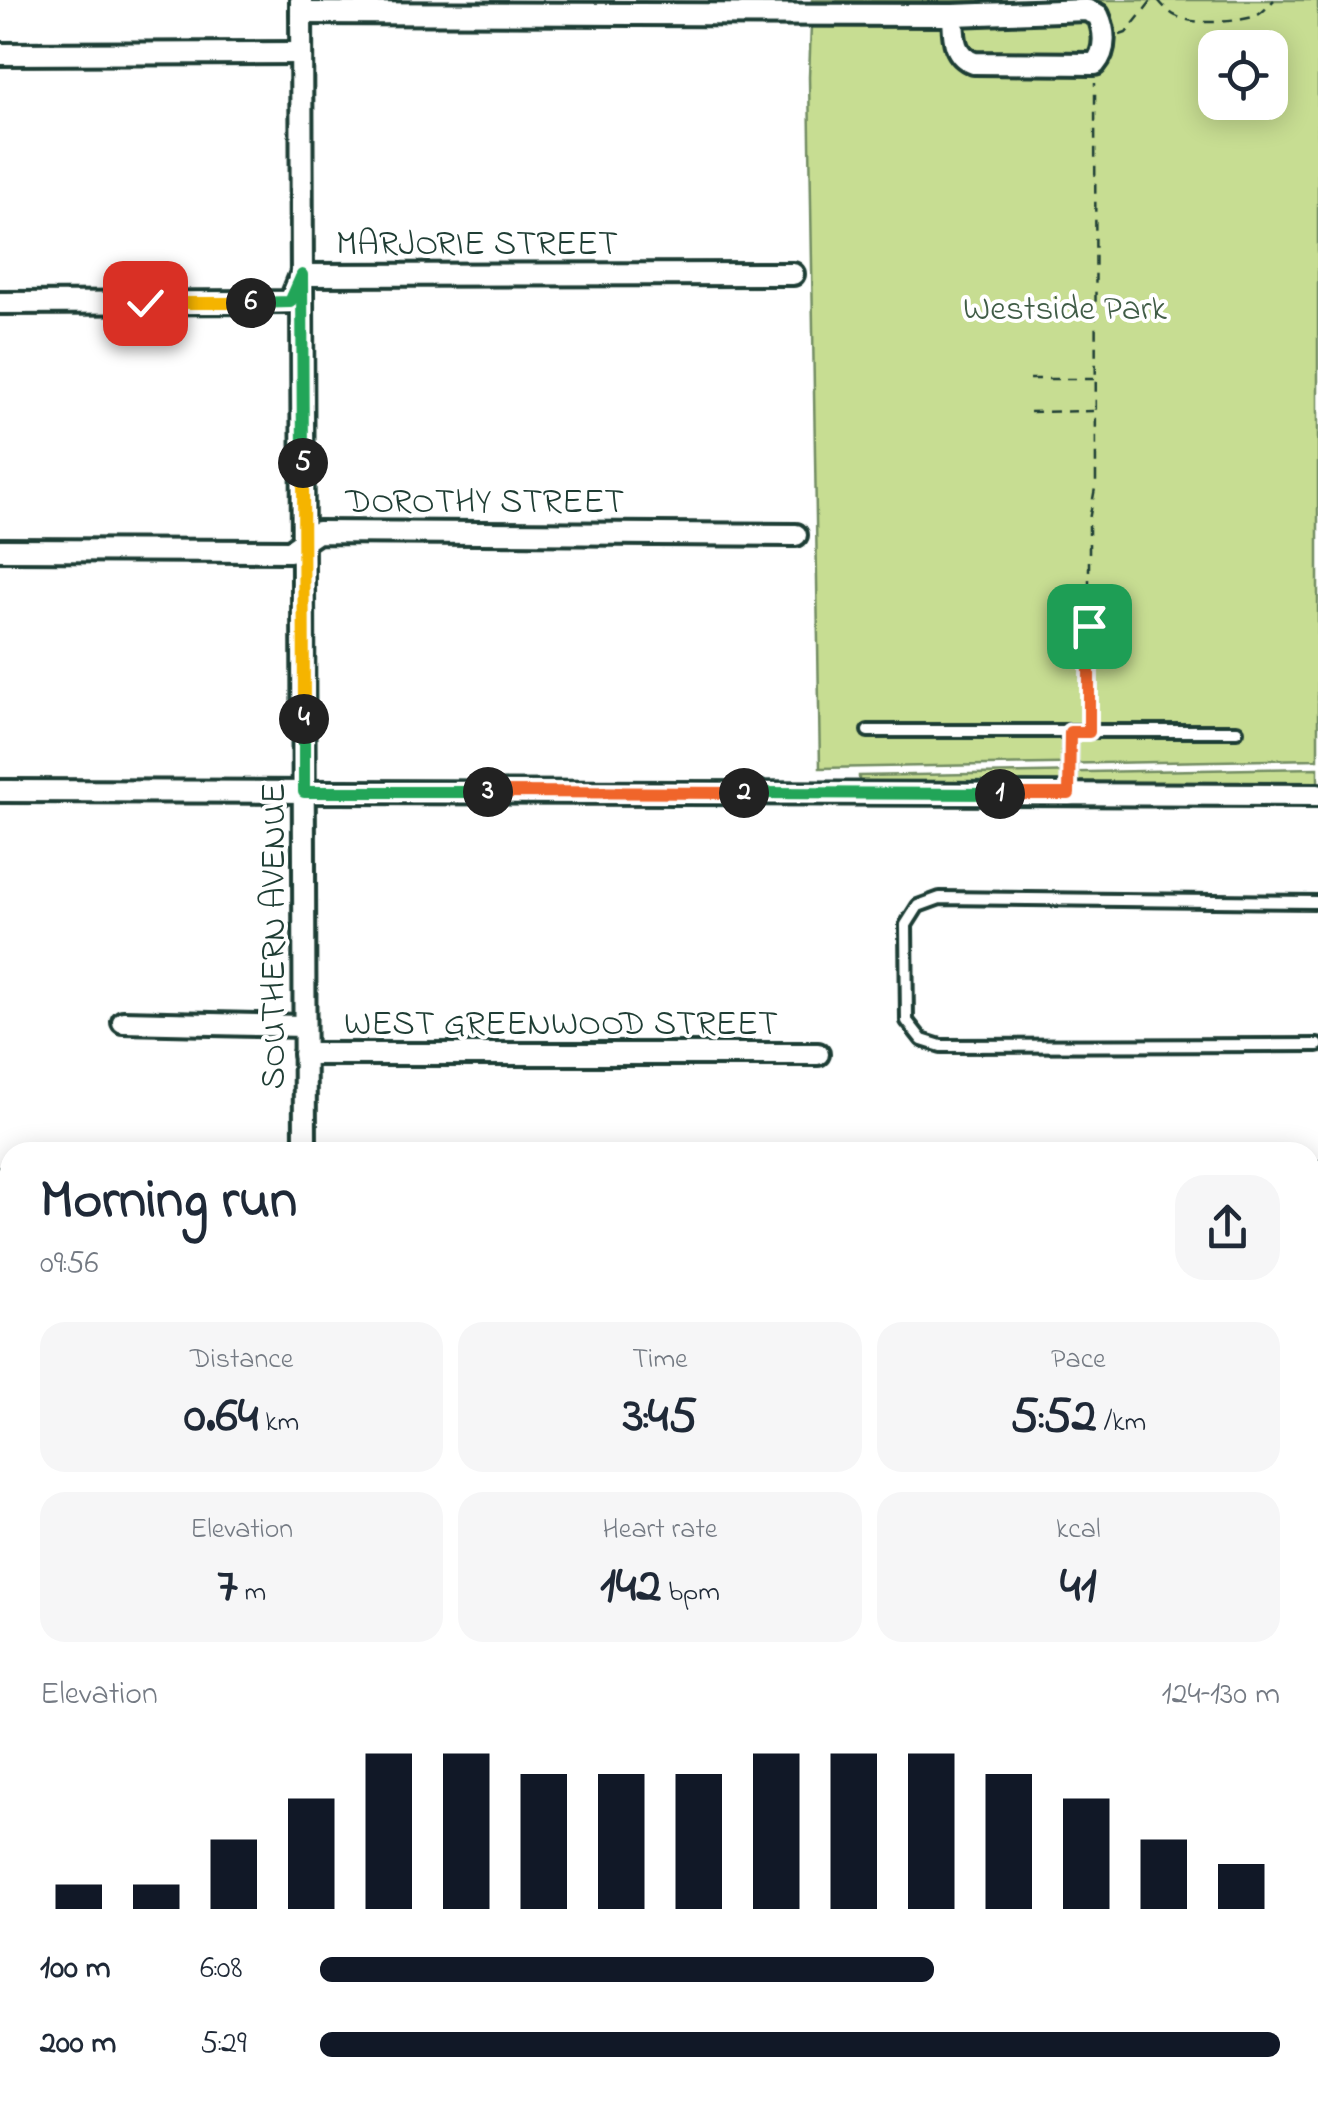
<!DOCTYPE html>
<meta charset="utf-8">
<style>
:root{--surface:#fff;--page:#f6f6f7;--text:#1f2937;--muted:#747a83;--accent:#111827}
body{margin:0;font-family:"Indie Flower",sans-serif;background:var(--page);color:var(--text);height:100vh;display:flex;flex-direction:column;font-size:38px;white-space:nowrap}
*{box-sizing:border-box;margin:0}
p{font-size:32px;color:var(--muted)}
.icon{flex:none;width:55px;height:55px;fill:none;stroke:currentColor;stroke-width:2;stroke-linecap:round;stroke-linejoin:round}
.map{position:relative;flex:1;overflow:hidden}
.panel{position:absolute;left:0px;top:1142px;width:1320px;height:962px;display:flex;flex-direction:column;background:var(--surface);border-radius:30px 30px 0 0;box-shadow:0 5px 25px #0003}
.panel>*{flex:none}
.tools{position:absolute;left:1198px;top:30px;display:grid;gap:20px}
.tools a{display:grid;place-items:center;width:90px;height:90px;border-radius:20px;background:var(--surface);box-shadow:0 5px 25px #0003;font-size:50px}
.pin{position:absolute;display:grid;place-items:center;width:85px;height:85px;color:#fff;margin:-42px;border-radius:20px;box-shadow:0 5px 15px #0006}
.km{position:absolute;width:50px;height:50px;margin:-25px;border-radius:50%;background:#222;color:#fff;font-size:28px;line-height:50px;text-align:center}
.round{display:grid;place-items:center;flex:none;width:105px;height:105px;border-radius:30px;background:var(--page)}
.summary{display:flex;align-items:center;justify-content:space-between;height:170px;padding:0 40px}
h1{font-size:55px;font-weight:800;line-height:75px}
.figures{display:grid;grid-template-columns:repeat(3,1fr);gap:15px;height:170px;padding:10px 40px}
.figures div{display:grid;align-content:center;border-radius:25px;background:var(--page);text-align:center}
.figures b{font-size:50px;font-weight:800}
.figures small{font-size:28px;font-weight:400}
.figures p{font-size:28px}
.chart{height:280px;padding:20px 40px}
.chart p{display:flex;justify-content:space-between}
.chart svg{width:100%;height:180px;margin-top:10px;stroke:var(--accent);stroke-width:6}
ul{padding:0 40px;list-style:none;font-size:32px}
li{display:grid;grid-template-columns:160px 120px 1fr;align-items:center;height:75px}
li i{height:25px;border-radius:12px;background:var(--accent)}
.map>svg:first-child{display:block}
.green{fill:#c7dd92;stroke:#738d63;stroke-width:2.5;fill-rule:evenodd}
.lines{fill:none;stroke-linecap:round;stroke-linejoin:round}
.service-casing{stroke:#1f3d34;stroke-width:18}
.minor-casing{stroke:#1f3d34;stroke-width:28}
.tertiary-casing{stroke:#1f3d34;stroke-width:32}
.path{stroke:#1f3d34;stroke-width:2.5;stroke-dasharray:10 8;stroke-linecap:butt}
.service{stroke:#fff;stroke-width:10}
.minor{stroke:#fff;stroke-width:20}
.tertiary{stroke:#fff;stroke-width:25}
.split-1-casing{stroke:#fff;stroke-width:20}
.split-2-casing{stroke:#fff;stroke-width:20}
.split-3-casing{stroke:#fff;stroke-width:20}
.split-4-casing{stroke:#fff;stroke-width:20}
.split-5-casing{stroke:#fff;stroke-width:20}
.split-6-casing{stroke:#fff;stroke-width:20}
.split-7-casing{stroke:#fff;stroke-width:20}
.split-1{stroke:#f0652b;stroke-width:12}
.split-2{stroke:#22a559;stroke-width:12}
.split-3{stroke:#f0652b;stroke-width:12}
.split-4{stroke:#22a559;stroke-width:12}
.split-5{stroke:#f5b400;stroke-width:12}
.split-6{stroke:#22a559;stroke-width:12}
.split-7{stroke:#f5b400;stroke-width:12}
.labels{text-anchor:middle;stroke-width:8;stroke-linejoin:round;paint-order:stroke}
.street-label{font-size:35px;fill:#1f3d34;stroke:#fff}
.park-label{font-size:35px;fill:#415d47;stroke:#fff}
</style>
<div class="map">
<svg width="1318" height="2103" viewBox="0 0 1318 2103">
<rect width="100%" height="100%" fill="#fff"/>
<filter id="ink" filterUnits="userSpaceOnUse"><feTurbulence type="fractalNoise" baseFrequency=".01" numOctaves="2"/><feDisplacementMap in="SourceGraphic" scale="20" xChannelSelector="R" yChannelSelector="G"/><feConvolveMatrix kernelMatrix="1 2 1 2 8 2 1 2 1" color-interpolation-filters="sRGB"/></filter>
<g filter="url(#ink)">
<!-- green -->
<g class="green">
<path d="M812,0H1318V759L820,768L809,77ZM1215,48H1270V102H1215Z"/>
<path d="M1318,768V785L859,783V776Z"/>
</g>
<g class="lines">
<!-- service casing -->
<g class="service-casing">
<g id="service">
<path d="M868,731H1070L1069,794"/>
<path d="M1070,731H1237"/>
<path d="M1318,902L940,898L918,906L906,925L907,1021L922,1040L941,1046L1318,1045"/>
<path d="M354,2095L355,2103"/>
</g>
</g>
<!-- minor casing -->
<g class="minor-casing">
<g id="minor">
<path d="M301,0L305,1152"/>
<path d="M301,13L953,15L1086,10L1098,15C1105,30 1107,50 1095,64L974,63C952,55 954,35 953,15"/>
<path d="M0,54L301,53"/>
<path d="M0,303L290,302L301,275L793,274"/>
<path d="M0,550L290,551L318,532L796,535"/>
<path d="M0,791L1318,795"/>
<path d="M123,1022L304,1026"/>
<path d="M304,1054H818"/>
<path d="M0,1699H10"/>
<path d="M66,2095V2103"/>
<path d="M309,2095V2103"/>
<path d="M545,2095V2103"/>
<path d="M1032,2095L1034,2103"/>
</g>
</g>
<!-- tertiary casing -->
<g class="tertiary-casing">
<g id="tertiary">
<path d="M1310,1176L1318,1175"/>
<path d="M0,1181H10"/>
</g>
</g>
<!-- path -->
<g class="path">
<path d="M1158,0C1163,6 1169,13 1176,16C1194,26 1237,22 1256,16C1263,13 1268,6 1274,0"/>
<path d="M1120,35L1126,33L1152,0"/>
<path d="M1030,379H1094"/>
<path d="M1030,412L1094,411"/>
<path d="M1089,715V520L1096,483L1095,83"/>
</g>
<!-- service -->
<use href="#service" class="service"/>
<!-- minor -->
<use href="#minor" class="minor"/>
<!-- tertiary -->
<use href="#tertiary" class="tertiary"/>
</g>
</g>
<g class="lines" filter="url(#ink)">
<!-- split-1 casing -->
<g class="split-1-casing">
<path id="split-1" d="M1000,794H1069L1070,732H1089V626"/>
</g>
<!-- split-2 casing -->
<g class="split-2-casing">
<path id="split-2" d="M744,793L1000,794"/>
</g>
<!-- split-3 casing -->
<g class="split-3-casing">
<path id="split-3" d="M488,792L744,793"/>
</g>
<!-- split-4 casing -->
<g class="split-4-casing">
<path id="split-4" d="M304,719V792H488"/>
</g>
<!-- split-5 casing -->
<g class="split-5-casing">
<path id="split-5" d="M303,463L304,719"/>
</g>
<!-- split-6 casing -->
<g class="split-6-casing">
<path id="split-6" d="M251,303L290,302L302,275L303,463"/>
</g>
<!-- split-7 casing -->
<g class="split-7-casing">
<path id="split-7" d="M145,303H251"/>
</g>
<!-- split-1 -->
<use href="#split-1" class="split-1"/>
<!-- split-2 -->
<use href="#split-2" class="split-2"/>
<!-- split-3 -->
<use href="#split-3" class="split-3"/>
<!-- split-4 -->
<use href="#split-4" class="split-4"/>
<!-- split-5 -->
<use href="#split-5" class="split-5"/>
<!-- split-6 -->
<use href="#split-6" class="split-6"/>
<!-- split-7 -->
<use href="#split-7" class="split-7"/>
</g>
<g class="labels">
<!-- street labels -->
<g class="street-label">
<text x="477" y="254">MARJORIE STREET</text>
<text x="485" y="512">DOROTHY STREET</text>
<text transform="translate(272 936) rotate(-90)" y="12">SOUTHERN AVENUE</text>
<text x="561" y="1034">WEST GREENWOOD STREET</text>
</g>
<!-- park labels -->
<g class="park-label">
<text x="1065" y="319">Westside Park</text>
</g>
</g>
</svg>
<div class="tools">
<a><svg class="icon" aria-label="locate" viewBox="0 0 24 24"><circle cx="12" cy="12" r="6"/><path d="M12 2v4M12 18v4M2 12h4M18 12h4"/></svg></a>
</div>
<div class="pin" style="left:1089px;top:626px;background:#1e9e55"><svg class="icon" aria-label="arrive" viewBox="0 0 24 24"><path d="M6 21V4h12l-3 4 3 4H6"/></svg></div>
<div class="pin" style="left:145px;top:303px;background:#d93025"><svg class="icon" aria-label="check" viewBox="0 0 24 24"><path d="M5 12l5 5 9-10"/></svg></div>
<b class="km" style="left:1000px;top:794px">1</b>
<b class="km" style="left:744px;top:793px">2</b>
<b class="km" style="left:488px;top:792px">3</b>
<b class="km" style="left:304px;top:719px">4</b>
<b class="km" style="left:303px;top:463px">5</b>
<b class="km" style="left:251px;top:303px">6</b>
<section class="panel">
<div class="summary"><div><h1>Morning run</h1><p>09:56</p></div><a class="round"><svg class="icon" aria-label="share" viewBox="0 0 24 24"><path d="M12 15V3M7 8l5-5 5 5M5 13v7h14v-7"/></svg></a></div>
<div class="figures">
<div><p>Distance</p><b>0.64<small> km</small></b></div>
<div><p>Time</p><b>3:45</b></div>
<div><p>Pace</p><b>5:52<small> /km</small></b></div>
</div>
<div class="figures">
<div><p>Elevation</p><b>7<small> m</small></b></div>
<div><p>Heart rate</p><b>142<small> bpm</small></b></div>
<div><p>kcal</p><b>41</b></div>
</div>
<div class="chart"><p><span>Elevation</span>124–130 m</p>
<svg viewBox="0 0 160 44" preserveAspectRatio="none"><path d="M5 44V38M15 44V38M25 44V27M35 44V17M45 44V6M55 44V6M65 44V11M75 44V11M85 44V11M95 44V6M105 44V6M115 44V6M125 44V11M135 44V17M145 44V27M155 44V33"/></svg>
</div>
<ul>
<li><b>100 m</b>6:08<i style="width:64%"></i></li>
<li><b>200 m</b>5:29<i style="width:100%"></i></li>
</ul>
</section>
</div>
